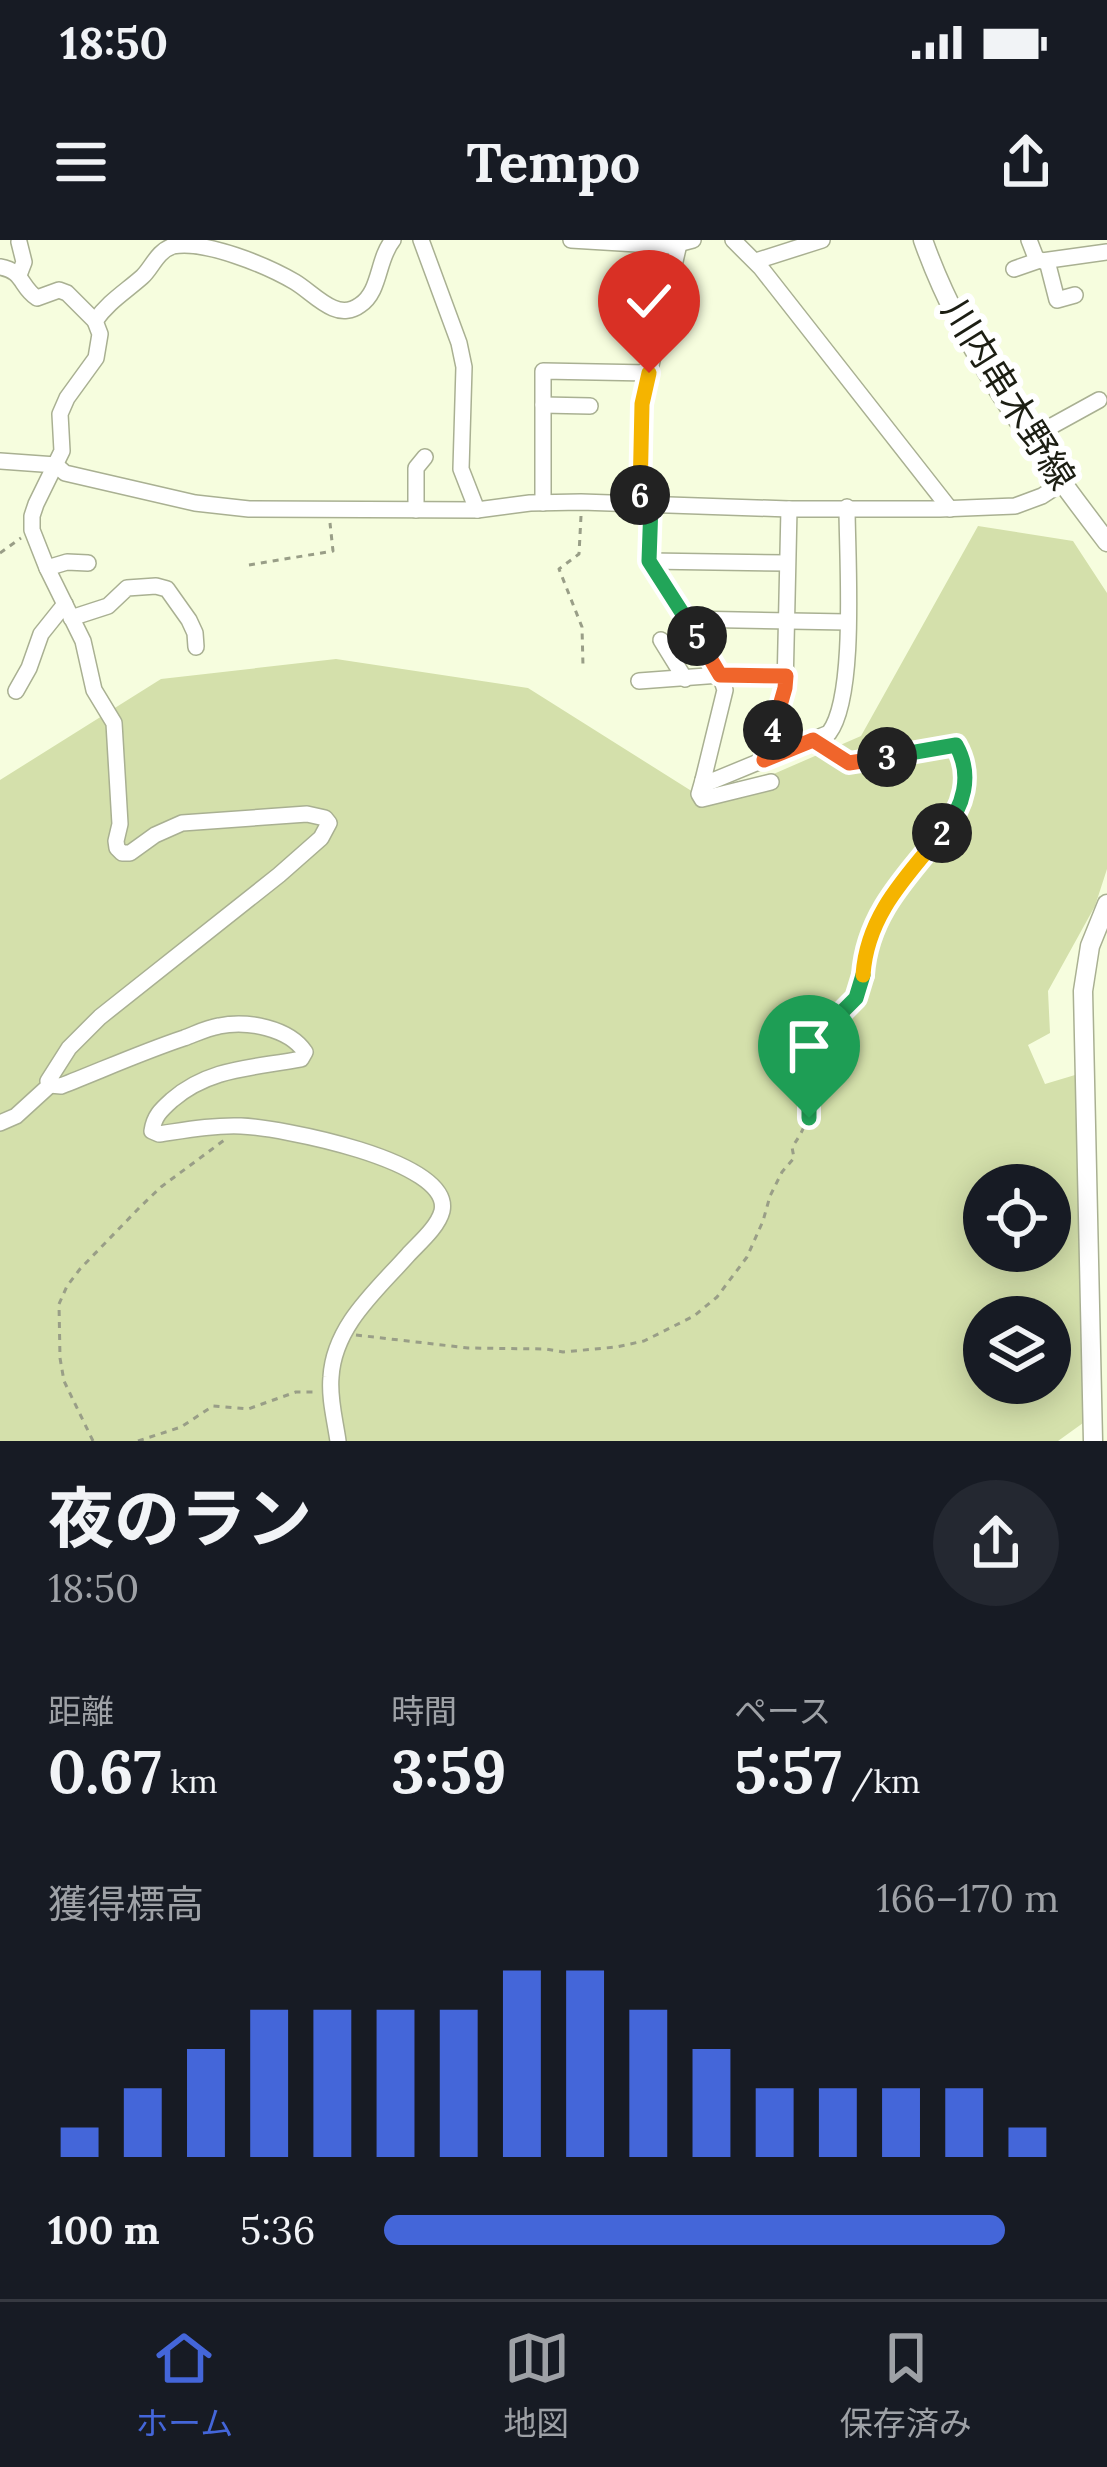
<!DOCTYPE html>
<html lang="ja">
<meta charset="utf-8">
<style>
:root{--surface:#171b24;--page:#242831;--text:#f1f3f6;--muted:#9ea1a6;--line:#363941;--accent:#4466d9}
body{margin:0;font-family:Lora,"Noto Sans JP",serif;background:var(--page);color:var(--text);height:100vh;display:flex;flex-direction:column;font-size:45px;white-space:nowrap}
*{box-sizing:border-box;margin:0}
p{font-size:39px;color:var(--muted)}
.icon{flex:none;width:66px;height:66px;fill:none;stroke:currentColor;stroke-width:2;stroke-linecap:round;stroke-linejoin:round}
.map{position:relative;height:1201px;overflow:hidden}
.drawer{display:flex;flex-direction:column;background:var(--surface);flex:1}
.drawer>*{flex:none}
.fabs{position:absolute;left:963px;top:924px;display:grid;gap:24px}
.fabs a{display:grid;place-items:center;width:108px;height:108px;border-radius:50%;background:var(--surface);box-shadow:0 6px 30px #0003;font-size:60px}
.pin{position:absolute;display:grid;place-items:center;width:102px;height:102px;color:#fff;margin:-123px -51px;border-radius:50% 50% 50% 0;rotate:-45deg;box-shadow:0 0 12px #0007}
.pin .icon{rotate:45deg}
.km{position:absolute;width:60px;height:60px;margin:-30px;border-radius:50%;background:#222;color:#fff;font-size:33px;line-height:60px;text-align:center}
.round{display:grid;place-items:center;flex:none;width:126px;height:126px;border-radius:63px;background:var(--page)}
.overview{display:flex;align-items:center;justify-content:space-between;height:204px;padding:0 48px}
h1{font-size:66px;font-weight:700;line-height:90px}
.stats{display:grid;grid-template-columns:repeat(3,1fr);gap:18px;height:204px;padding:12px 48px}
.stats div{display:grid;align-content:center}
.stats b{font-size:60px;font-weight:700}
.stats small{font-size:33px;font-weight:400}
.stats p{font-size:33px}
.chart{height:336px;padding:24px 48px}
.chart p{display:flex;justify-content:space-between}
.chart svg{width:100%;height:216px;margin-top:12px;stroke:var(--accent);stroke-width:6}
ul{padding:0 48px;list-style:none;font-size:39px}
li{display:grid;grid-template-columns:192px 144px 1fr;align-items:center;height:90px}
li i{height:30px;border-radius:15px;background:var(--accent)}
.status{display:flex;justify-content:space-between;align-items:center;height:84px;padding:0 60px;background:var(--surface);direction:ltr}
.status svg{height:33px;fill:currentColor}
header{display:flex;justify-content:space-between;align-items:center;height:156px;padding:0 48px;background:var(--surface);font-size:54px;font-weight:700}
.dock{display:flex;justify-content:space-around;align-items:center;height:168px;border-top:3px solid var(--line);background:var(--surface);font-size:33px;color:var(--muted)}
.dock a{display:grid;justify-items:center;gap:6px}
.dock .selected{color:var(--accent)}
.map>svg:first-child{display:block}
.green{fill:#d4e0ab;fill-rule:evenodd}
.lines{fill:none;stroke-linecap:round;stroke-linejoin:round}
.minor-casing{stroke:#a9b092;stroke-width:18}
.major-casing{stroke:#a9b092;stroke-width:21}
.path{stroke:#999e87;stroke-width:3;stroke-dasharray:6 6;stroke-linecap:butt}
.minor{stroke:#fff;stroke-width:15}
.major{stroke:#fff;stroke-width:18}
.split-1-casing{stroke:#fff;stroke-width:24}
.split-2-casing{stroke:#fff;stroke-width:24}
.split-3-casing{stroke:#fff;stroke-width:24}
.split-4-casing{stroke:#fff;stroke-width:24}
.split-5-casing{stroke:#fff;stroke-width:24}
.split-6-casing{stroke:#fff;stroke-width:24}
.split-7-casing{stroke:#fff;stroke-width:24}
.split-1{stroke:#22a559;stroke-width:15}
.split-2{stroke:#f5b400;stroke-width:15}
.split-3{stroke:#22a559;stroke-width:15}
.split-4{stroke:#f0652b;stroke-width:15}
.split-5{stroke:#f0652b;stroke-width:15}
.split-6{stroke:#22a559;stroke-width:15}
.split-7{stroke:#f5b400;stroke-width:15}
.labels{text-anchor:middle;stroke-width:12;stroke-linejoin:round;paint-order:stroke}
.street-label{font-size:36px;fill:#1c1e13;stroke:#fff}
</style>
<div class="status"><b>18:50</b><svg viewBox="0 0 49 12"><path d="M0 12V9h3v3zM5 12V6h3v6zM10 12V3h3v9zM15 12V0h3v12zM26 1h20v11H26zM47 4h2v5h-2z"/></svg></div>
<header><svg class="icon" aria-label="menu" viewBox="0 0 24 24"><path d="M4 6h16M4 12h16M4 18h16"/></svg>Tempo<svg class="icon" aria-label="share" viewBox="0 0 24 24"><path d="M12 15V3M7 8l5-5 5 5M5 13v7h14v-7"/></svg></header>
<div class="map">
<svg width="1107" height="1201" viewBox="0 0 1107 1201">
<rect width="100%" height="100%" fill="#f6fdde"/>
<!-- green -->
<path class="green" d="M978,286L1073,301L1107,353V629L1095,666L1048,751L1050,793L1028,805L1045,844L1075,835L1083,1183L1058,1201H0V540L161,439L336,419L528,448L709,562L861,496ZM984,945H1050V1011H984ZM984,1077H1050V1143H984Z"/>
<g class="lines">
<!-- minor casing -->
<g class="minor-casing">
<g id="minor">
<path d="M421,0L459,103L464,127L461,229L477,270"/>
<path d="M571,0L670,6L693,0"/>
<path d="M733,0L761,28L950,269"/>
<path d="M1029,0L1036,18L1042,21L1107,12"/>
<path d="M756,21L822,0"/>
<path d="M1047,21L1057,60L1075,55"/>
<path d="M0,27C24,31 20,47 37,58L59,50L67,53L95,81L100,94L96,118L67,158L60,174L62,211L36,264L32,276V290L47,328L83,401L94,450L114,483L120,584L116,601L117,608L122,613H130L155,595L182,583L307,574L325,578L329,583L321,598L279,635L100,777L69,808L48,841L50,845L16,876L0,883"/>
<path d="M1014,29L1040,20"/>
<path d="M19,35L24,22L19,2"/>
<path d="M95,81C108,62 125,52 142,37C152,28 157,11 173,6C205,0 266,25 295,42C308,50 319,62 333,68C342,72 352,71 360,65C381,51 377,19 393,0"/>
<path d="M543,165L590,166"/>
<path d="M1030,198L1099,160"/>
<path d="M0,221L56,225L65,233L195,263L249,269L477,270L530,263L581,262L789,269H940L1015,266L1042,256L1062,243"/>
<path d="M543,263V131L649,133"/>
<path d="M651,264L649,321L720,435L725,450L703,540L705,544L829,493C857,456 847,318 847,267"/>
<path d="M640,265L642,164L679,4"/>
<path d="M416,270V228L425,217"/>
<path d="M649,321L787,323"/>
<path d="M47,328L67,322L88,323"/>
<path d="M71,378L108,366L127,348L156,346L167,349L189,380L195,393L196,407"/>
<path d="M687,379L847,382"/>
<path d="M661,400L685,439"/>
<path d="M639,441L720,435H786"/>
<path d="M16,451L29,428L41,394L65,364"/>
<path d="M763,521L785,448L789,269"/>
<path d="M703,540L699,554L702,559L771,542"/>
<path d="M50,845L61,846C102,830 142,812 184,798C195,794 207,788 219,786C247,780 289,788 305,812L301,819C255,828 210,827 172,860C161,870 154,876 152,891L159,894C186,890 213,885 241,886C277,887 453,920 442,971C438,987 419,1003 408,1015C376,1051 334,1086 331,1137C329,1158 335,1180 338,1201"/>
</g>
</g>
<!-- major casing -->
<g class="major-casing">
<g id="major">
<path d="M923,0C962,111 1036,209 1107,302"/>
<path d="M1093,1201L1083,751L1090,706L1107,664"/>
</g>
</g>
<!-- path -->
<g class="path">
<path d="M581,276L579,314L559,329L582,387L583,426"/>
<path d="M0,313L21,298"/>
<path d="M249,325L333,311L330,283"/>
<path d="M356,1095L468,1108L546,1109L563,1112L616,1107L644,1101L694,1076L717,1057L747,1017L763,981L770,956L782,932L794,918L792,907C814,877 803,874 809,842L831,827V783C838,773 850,766 857,756C866,742 861,725 865,710C866,701 871,691 875,683C901,629 993,570 956,505L918,509L860,523H849L824,507"/>
<path d="M93,1201L64,1141L60,1118L59,1064L67,1046L80,1029L140,967L161,947L227,898"/>
<path d="M138,1201L181,1187L213,1166L248,1169L296,1152H317"/>
</g>
<!-- minor -->
<use href="#minor" class="minor"/>
<!-- major -->
<use href="#major" class="major"/>
</g>
<g class="lines">
<!-- split-1 casing -->
<g class="split-1-casing">
<path id="split-1" d="M809,878V842L831,827V783L856,758L863,735"/>
</g>
<!-- split-2 casing -->
<g class="split-2-casing">
<path id="split-2" d="M863,735C867,675 906,637 942,593"/>
</g>
<!-- split-3 casing -->
<g class="split-3-casing">
<path id="split-3" d="M887,517L956,505C973,535 964,567 942,593"/>
</g>
<!-- split-4 casing -->
<g class="split-4-casing">
<path id="split-4" d="M773,490L764,520L813,500L849,523L887,517"/>
</g>
<!-- split-5 casing -->
<g class="split-5-casing">
<path id="split-5" d="M697,396L720,435L786,436L785,448L773,490"/>
</g>
<!-- split-6 casing -->
<g class="split-6-casing">
<path id="split-6" d="M640,255V265L651,264L649,321L697,396"/>
</g>
<!-- split-7 casing -->
<g class="split-7-casing">
<path id="split-7" d="M640,255L642,164L649,133"/>
</g>
<!-- split-1 -->
<use href="#split-1" class="split-1"/>
<!-- split-2 -->
<use href="#split-2" class="split-2"/>
<!-- split-3 -->
<use href="#split-3" class="split-3"/>
<!-- split-4 -->
<use href="#split-4" class="split-4"/>
<!-- split-5 -->
<use href="#split-5" class="split-5"/>
<!-- split-6 -->
<use href="#split-6" class="split-6"/>
<!-- split-7 -->
<use href="#split-7" class="split-7"/>
</g>
<g class="labels">
<!-- street labels -->
<g class="street-label">
<text transform="translate(1009 154) rotate(58)" y="13">川内串木野線</text>
</g>
</g>
</svg>
<div class="fabs">
<a><svg class="icon" aria-label="locate" viewBox="0 0 24 24"><circle cx="12" cy="12" r="6"/><path d="M12 2v4M12 18v4M2 12h4M18 12h4"/></svg></a>
<a><svg class="icon" aria-label="layers" viewBox="0 0 24 24"><path d="M12 4l9 5-9 5-9-5zM3 14l9 5 9-5"/></svg></a>
</div>
<div class="pin" style="left:809px;top:878px;background:#1e9e55"><svg class="icon" aria-label="arrive" viewBox="0 0 24 24"><path d="M6 21V4h12l-3 4 3 4H6"/></svg></div>
<div class="pin" style="left:649px;top:133px;background:#d93025"><svg class="icon" aria-label="check" viewBox="0 0 24 24"><path d="M5 12l5 5 9-10"/></svg></div>
<b class="km" style="left:942px;top:593px">2</b>
<b class="km" style="left:887px;top:517px">3</b>
<b class="km" style="left:773px;top:490px">4</b>
<b class="km" style="left:697px;top:396px">5</b>
<b class="km" style="left:640px;top:255px">6</b>
</div>
<section class="drawer">
<div class="overview"><div><h1>夜のラン</h1><p>18:50</p></div><a class="round"><svg class="icon" aria-label="share" viewBox="0 0 24 24"><path d="M12 15V3M7 8l5-5 5 5M5 13v7h14v-7"/></svg></a></div>
<div class="stats">
<div><p>距離</p><b>0.67<small> km</small></b></div>
<div><p>時間</p><b>3:59</b></div>
<div><p>ペース</p><b>5:57<small> /km</small></b></div>
</div>
<div class="chart"><p><span>獲得標高</span>166–170 m</p>
<svg viewBox="0 0 160 44" preserveAspectRatio="none"><path d="M5 44V38M15 44V30M25 44V22M35 44V14M45 44V14M55 44V14M65 44V14M75 44V6M85 44V6M95 44V14M105 44V22M115 44V30M125 44V30M135 44V30M145 44V30M155 44V38"/></svg>
</div>
<ul>
<li><b>100 m</b>5:36<i style="width:92%"></i></li>
</ul>
</section>
<nav class="dock">
<a class="selected"><svg class="icon" aria-label="home" viewBox="0 0 24 24"><path d="M3 11l9-7 9 7M6 9v11h12V9"/></svg>ホーム</a>
<a><svg class="icon" aria-label="map" viewBox="0 0 24 24"><path d="M3 6l6-2 6 2 6-2v14l-6 2-6-2-6 2zM9 4v14M15 6v14"/></svg>地図</a>
<a><svg class="icon" aria-label="saved" viewBox="0 0 24 24"><path d="M7 4h10v16l-5-4-5 4z"/></svg>保存済み</a>
</nav>
